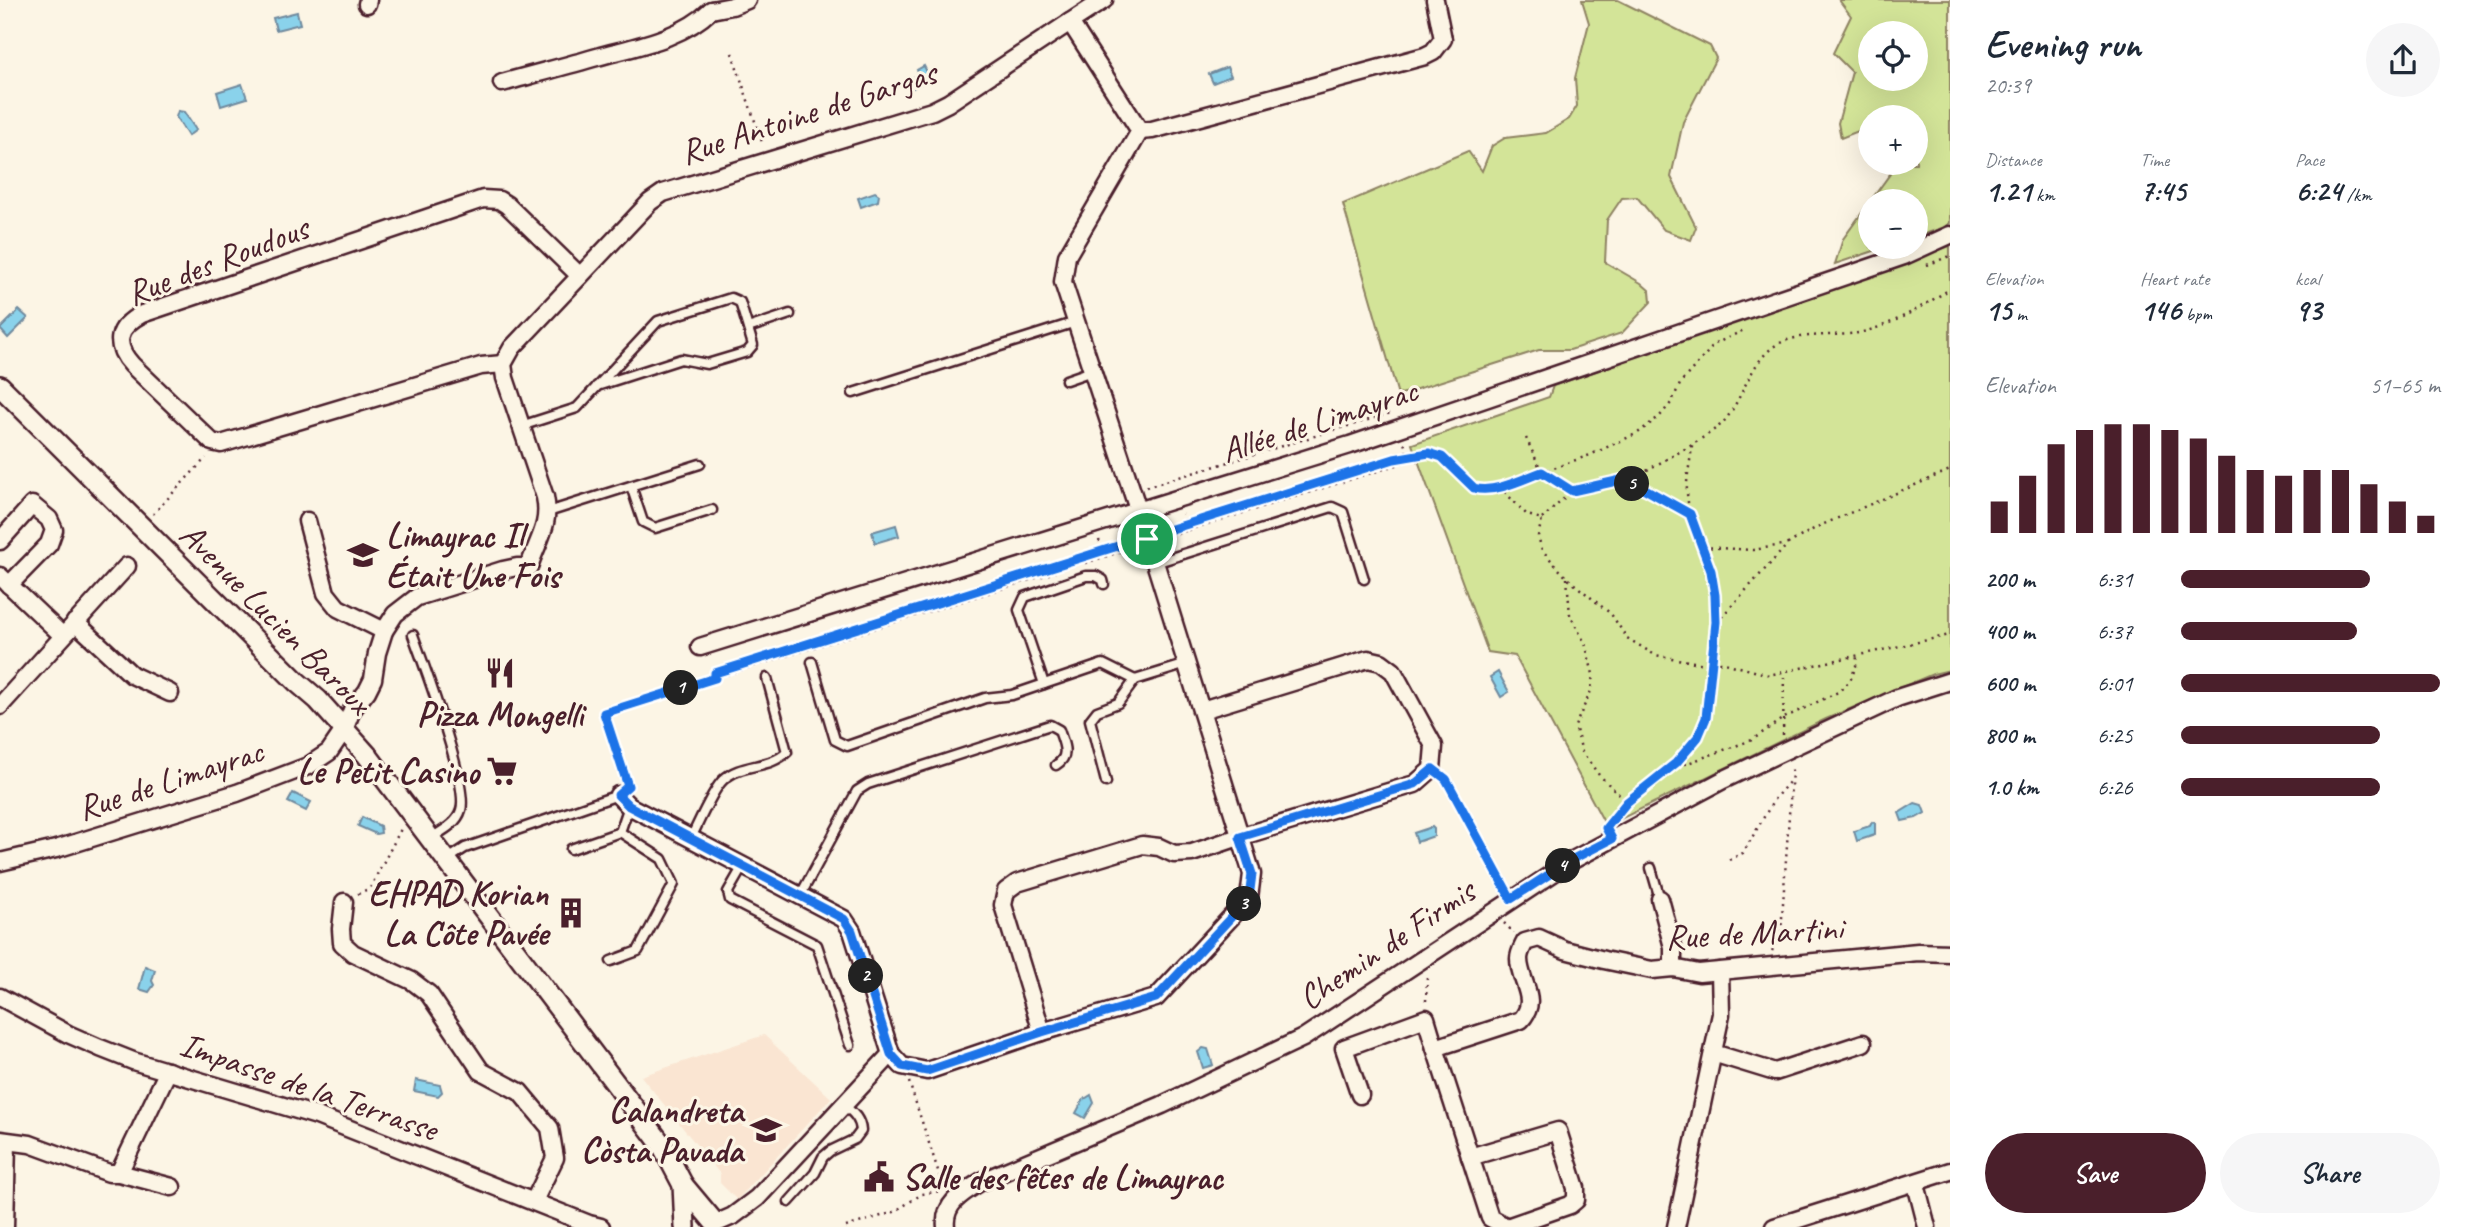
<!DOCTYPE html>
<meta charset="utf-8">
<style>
:root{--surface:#fff;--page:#f6f6f7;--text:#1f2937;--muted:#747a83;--accent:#4a1f2b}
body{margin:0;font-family:Caveat,sans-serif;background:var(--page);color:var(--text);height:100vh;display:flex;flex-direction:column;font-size:26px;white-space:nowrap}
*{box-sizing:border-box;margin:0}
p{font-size:23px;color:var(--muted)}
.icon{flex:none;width:38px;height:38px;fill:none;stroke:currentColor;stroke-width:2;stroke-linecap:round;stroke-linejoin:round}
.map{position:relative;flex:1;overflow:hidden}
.panel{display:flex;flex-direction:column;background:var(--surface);width:525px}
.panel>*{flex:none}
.buttons{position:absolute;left:1858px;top:21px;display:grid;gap:14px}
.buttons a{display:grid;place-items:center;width:70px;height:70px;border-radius:50%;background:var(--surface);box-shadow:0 7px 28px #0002;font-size:35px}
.pin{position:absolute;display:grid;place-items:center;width:60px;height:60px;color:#fff;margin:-30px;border:4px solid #fff;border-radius:50%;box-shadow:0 2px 7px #0007}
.km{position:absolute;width:35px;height:35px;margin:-18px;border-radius:50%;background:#222;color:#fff;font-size:19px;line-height:35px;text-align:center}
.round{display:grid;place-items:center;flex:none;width:74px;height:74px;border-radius:37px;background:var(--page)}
.overview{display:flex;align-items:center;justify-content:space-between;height:119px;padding:0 35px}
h1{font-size:38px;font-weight:700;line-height:52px}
.metrics{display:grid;grid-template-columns:repeat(3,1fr);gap:10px;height:119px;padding:7px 35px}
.metrics div{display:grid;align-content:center}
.metrics b{font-size:30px;font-weight:700}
.metrics small{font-size:19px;font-weight:400}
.metrics p{font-size:19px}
.chart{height:196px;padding:14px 35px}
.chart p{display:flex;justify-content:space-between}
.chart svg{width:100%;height:126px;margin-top:7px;stroke:var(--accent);stroke-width:6}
.action{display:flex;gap:14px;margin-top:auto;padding:14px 35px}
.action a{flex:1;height:80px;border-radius:42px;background:var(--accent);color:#fff;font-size:28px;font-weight:700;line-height:80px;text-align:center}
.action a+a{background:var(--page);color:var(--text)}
ul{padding:0 35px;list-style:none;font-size:23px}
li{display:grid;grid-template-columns:112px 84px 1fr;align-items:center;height:52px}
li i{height:18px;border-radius:9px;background:var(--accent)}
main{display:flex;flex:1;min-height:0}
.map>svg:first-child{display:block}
.built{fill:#fae5d2}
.green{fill:#d3e498;stroke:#8e8262;stroke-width:2;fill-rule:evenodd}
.water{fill:#8ad2eb;stroke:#708a9e;stroke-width:2}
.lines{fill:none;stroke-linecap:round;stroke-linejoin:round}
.service-casing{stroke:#4a1f2b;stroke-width:13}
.minor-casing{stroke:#4a1f2b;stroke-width:21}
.tertiary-casing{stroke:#4a1f2b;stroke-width:24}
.path{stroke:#4a1f2b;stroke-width:2.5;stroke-dasharray:2 5;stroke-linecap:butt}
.service{stroke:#fcf5e5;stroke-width:8}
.minor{stroke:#fcf5e5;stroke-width:16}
.tertiary{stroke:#fcf5e5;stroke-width:19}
.route-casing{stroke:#fff;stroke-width:14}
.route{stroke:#1a73e8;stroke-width:9}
.labels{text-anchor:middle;stroke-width:6;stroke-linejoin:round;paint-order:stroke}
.street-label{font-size:35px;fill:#4a1f2b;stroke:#fcf5e5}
.poi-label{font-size:35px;font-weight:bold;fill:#4a1f2b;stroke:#fcf5e5;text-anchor:end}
</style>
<main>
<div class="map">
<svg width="1950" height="1227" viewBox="0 0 1950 1227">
<rect width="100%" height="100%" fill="#fcf5e5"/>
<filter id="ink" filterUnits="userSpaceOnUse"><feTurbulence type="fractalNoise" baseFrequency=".0143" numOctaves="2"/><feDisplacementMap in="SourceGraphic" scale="14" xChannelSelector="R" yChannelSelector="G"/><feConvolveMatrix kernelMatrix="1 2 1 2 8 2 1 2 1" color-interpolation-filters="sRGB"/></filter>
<g filter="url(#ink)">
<!-- built -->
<path class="built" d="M764,1035L831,1098L737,1200L720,1183V1174L641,1076Z"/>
<!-- green -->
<g class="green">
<path d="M1582,0H1618L1710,46L1716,58L1683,122L1671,177L1696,227L1691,240L1664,230L1637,197L1622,198L1607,220L1605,262L1641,283L1650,291L1651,302L1622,333L1570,350H1539L1398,395L1343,204L1468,151L1482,171L1492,146L1505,138L1546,133L1569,119L1577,106L1575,78L1589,23Z"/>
<path d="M1839,0H1950V223L1942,228L1916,237V201H1871V247H1886L1835,264L1843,239L1898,163H1916V117H1871V126L1841,138L1838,123L1852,72L1833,53L1851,16ZM1916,33V79H1871V33Z"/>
<path d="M1950,246V670L1933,674L1826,719L1606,826L1515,656L1488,652L1412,444L1549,397L1553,386Z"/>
</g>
<!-- water -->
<g class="water">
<path d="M297,12L300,24L276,30L273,18Z"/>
<path d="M924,66L930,78L913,88L909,80L919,74L917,70Z"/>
<path d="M1227,67L1231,76L1213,83L1209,74Z"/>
<path d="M242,84L247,98L221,106L217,92Z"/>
<path d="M178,111L184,112L196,130L188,136L176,117Z"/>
<path d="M875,192L879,195L878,201L861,207L858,198Z"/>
<path d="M19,310L28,318L8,338L0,329Z"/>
<path d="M896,525L899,536L875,543L872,532Z"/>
<path d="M1498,672L1509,692L1501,697L1490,677Z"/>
<path d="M293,793L311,802L306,811L288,802Z"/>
<path d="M1915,803L1922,805L1925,813L1916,818L1902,821L1899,813Z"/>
<path d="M362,817L380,826L381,833L376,834L358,826Z"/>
<path d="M1872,822L1875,823V835L1857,841L1854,831L1870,826Z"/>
<path d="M1432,827L1434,829V836L1417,842L1414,833Z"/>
<path d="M145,966L155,970L152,981L154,985L149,992L139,989Z"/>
<path d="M1203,1048L1208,1049L1213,1065L1203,1068L1198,1052Z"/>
<path d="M416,1080L440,1085L442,1092L438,1096L414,1091Z"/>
<path d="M1091,1095L1094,1103L1085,1118L1076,1113L1083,1100Z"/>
</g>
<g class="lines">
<!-- service casing -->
<g class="service-casing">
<g id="service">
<path d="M748,328L790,314"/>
<path d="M1066,380L1092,371"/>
<path d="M853,393L1076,322"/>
<path d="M521,426L577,408L658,321L731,298L740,302L753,345L747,352L707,364L681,359L597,386"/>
<path d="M631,486L643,522L655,528L712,510"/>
<path d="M548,512L700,464"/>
<path d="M1155,563L1332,507L1343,512L1364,579"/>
<path d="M413,635C424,665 469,786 461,810C457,824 442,831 431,838"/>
<path d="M812,662L835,740L847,746L985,698L1012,695L1103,664L1135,680L1187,664"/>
<path d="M1044,684L1019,610L1025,597L1086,576H1096L1103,580L1104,584"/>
<path d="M1106,782L1090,720L1097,711L1118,703L1135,680"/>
<path d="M691,838C698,824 713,789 723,780C740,763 770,769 787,752L767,678"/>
<path d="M571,849L620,832"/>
<path d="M448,859L465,848L618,795"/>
<path d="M743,866L728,892L730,900L817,945L850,1045"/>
<path d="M1651,868L1660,899"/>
<path d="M800,896L857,791L868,784L1050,725L1059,730C1063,743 1071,756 1056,765"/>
<path d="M611,961L638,951L674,884L662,859L620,832L629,806"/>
<path d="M789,1202L815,1173L823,1157L830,1151L855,1139L861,1131C860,1118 853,1113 843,1104"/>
</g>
</g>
<!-- minor casing -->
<g class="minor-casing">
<g id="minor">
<path d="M367,4L368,0"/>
<path d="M711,10L732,6L747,0"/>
<path d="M1070,22L1104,0"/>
<path d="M502,83C534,74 566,66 597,57C637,46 681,39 711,10"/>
<path d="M1140,131L1152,130L1425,56L1433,52L1443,39L1435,0"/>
<path d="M503,364L481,366L221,444L212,442L132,365C113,344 117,327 142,314L483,199L499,200L507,205L580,276"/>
<path d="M307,521L326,593L338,608L384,631"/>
<path d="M0,541L32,505L49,519L54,530L49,544L9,585"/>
<path d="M0,576L63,636"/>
<path d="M75,622L132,675L170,693"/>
<path d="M700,647L1350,445L1904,256L1950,235"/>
<path d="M0,706L127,566"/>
<path d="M618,795L629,806L844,919L852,931L891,1054L902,1066L927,1071L1042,1032L1156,998L1249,898L1252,874L1149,543L1063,282L1067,256L1140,131"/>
<path d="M0,862L56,849L237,793L308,766L329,752L344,730L352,710L367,691L373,679L377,653L384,631L395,614L417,597L503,570L517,567H529C537,541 551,525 545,497L505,378L503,364L512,348L650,202L663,193L932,111L948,103L1070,22L1140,131"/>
<path d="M1660,899L1673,947V968"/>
<path d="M344,902L341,929L342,943L353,953L412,981L429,994L481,1071L520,1092L550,1128L555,1158L534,1201"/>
<path d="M0,997L68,1034L100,1048L133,1061L317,1116L589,1224L601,1227"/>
<path d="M1042,1032L1003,905L1006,891L1017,883L1142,845L1159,847L1174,854L1192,853L1239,837L1415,784L1432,769L1434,746L1393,671L1381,662L1368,659L1202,710"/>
<path d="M1713,1053L1775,1072L1863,1043"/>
<path d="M1360,1095L1344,1048L1426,1018L1435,1048"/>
<path d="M0,1140L30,1144L109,1173H119L172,1187"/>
<path d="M1470,1157L1558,1131L1576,1188V1200L1570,1205L1507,1227"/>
<path d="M119,1173L168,1071"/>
<path d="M1916,1184L1927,1227"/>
<path d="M717,1223L733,1216L757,1198L891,1054"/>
<path d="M5,1227L7,1142"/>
<path d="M946,1227C943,1203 964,1192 982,1181L1162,1105L1303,1038L1573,860L1723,780L1784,751L1897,698L1950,681"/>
<path d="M1507,1227L1490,1218L1435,1048L1521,1020C1540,999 1519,982 1519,959C1519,953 1522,948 1525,942L1539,938L1565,950L1604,960L1652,970L1673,968L1699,973L1918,952L1950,953"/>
<path d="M1676,1227L1721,1014L1720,971"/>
<path d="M1774,1227L1950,1171"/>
</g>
</g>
<!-- tertiary casing -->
<g class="tertiary-casing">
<g id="tertiary">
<path d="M0,386L297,682L318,700L367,755L662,1145L683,1185L714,1222"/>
<path d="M683,1185L685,1227"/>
</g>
</g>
<!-- path -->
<g class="path">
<path d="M732,53L763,145"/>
<path d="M1927,265L1950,256"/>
<path d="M1526,438L1542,472L1572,491"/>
<path d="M1622,480L1645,489L1690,514"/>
<path d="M1146,487L1391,413"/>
<path d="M1500,487L1527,515L1542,519L1538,536L1542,550L1567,578L1611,614L1627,638L1655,655L1710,665L1721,662L1769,675L1950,635"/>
<path d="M153,514L206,458"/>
<path d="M1542,519L1572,491L1640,474L1692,445"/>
<path d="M1188,530L1400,464L1408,458L1404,442"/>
<path d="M1163,533L1394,459L1436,454L1474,488L1480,490L1500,487L1590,455L1638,433L1660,416L1671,403L1681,382L1715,344L1746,329"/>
<path d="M1164,538L1188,530L1183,514"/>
<path d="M1099,540L1104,557"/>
<path d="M1703,547L1753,550L1788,544"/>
<path d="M1085,563L1135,547"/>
<path d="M1567,578L1570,615L1585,643L1593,674L1591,691L1575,726L1582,752L1599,775L1627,802"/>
<path d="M1717,622L1788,544L1817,527L1950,470"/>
<path d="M715,678V673L1133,543"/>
<path d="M1783,735L1784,672"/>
<path d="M1677,763L1685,764L1752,740L1782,719L1838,692L1850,681L1856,666L1857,656"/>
<path d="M1444,778L1504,885"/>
<path d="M627,782L603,713L1055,572"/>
<path d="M1614,818C1638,788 1677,771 1698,737C1710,718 1708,691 1710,669C1713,637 1718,607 1711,574C1705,546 1688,521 1687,492C1686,477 1691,460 1692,445C1703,437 1718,429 1726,419C1744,396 1751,359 1778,344C1800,332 1833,337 1858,333C1892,326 1921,307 1950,289"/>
<path d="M1729,860L1743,853L1775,798L1790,781"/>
<path d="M358,894L370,888L401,829"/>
<path d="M1504,923L1514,933"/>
<path d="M1772,951L1781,933L1792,771L1790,765"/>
<path d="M1426,1001L1427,976"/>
<path d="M909,1082L944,1189"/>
<path d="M846,1227L894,1212L922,1194L941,1191"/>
</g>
<!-- service -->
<use href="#service" class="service"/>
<!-- minor -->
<use href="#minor" class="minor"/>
<!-- tertiary -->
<use href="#tertiary" class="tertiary"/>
</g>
</g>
<g class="lines" filter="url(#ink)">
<!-- route casing -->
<g class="route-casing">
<path id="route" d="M1429,453L1442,457L1474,488C1494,494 1523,479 1542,472L1572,491L1621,480L1645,489L1690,514L1711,571L1715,595L1716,622L1706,718L1698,737L1676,763L1627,802L1606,828L1612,839L1573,859L1511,899L1446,779L1433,769L1415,784L1240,837L1252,874L1249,898L1156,998L1042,1032L927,1071L902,1066L891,1054L852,931L844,919L629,806L618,795L628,786L604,713L715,678V673L1394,459Z"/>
</g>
<!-- route -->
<use href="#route" class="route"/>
</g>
<!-- icons -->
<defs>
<g id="school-bare" transform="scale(2.415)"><path d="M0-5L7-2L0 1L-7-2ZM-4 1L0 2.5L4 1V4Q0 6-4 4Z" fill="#4a1f2b" stroke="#fcf5e5" stroke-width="2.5" paint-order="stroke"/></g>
<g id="restaurant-bare" transform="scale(2.415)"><path d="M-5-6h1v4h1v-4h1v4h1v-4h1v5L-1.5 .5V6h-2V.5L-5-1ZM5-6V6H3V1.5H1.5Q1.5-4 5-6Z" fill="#4a1f2b" stroke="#fcf5e5" stroke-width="2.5" paint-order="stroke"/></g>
<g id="supermarket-bare" transform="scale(2.415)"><path d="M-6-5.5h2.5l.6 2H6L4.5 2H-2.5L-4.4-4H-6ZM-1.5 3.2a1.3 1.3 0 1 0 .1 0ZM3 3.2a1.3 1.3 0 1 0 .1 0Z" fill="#4a1f2b" stroke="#fcf5e5" stroke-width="2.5" paint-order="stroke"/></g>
<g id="building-bare" transform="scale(2.415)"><path d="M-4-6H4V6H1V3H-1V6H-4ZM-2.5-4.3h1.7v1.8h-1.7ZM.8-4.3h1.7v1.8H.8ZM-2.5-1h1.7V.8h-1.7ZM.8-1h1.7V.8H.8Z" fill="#4a1f2b" stroke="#fcf5e5" stroke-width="2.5" paint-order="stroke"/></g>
<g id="civic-bare" transform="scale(2.415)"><path d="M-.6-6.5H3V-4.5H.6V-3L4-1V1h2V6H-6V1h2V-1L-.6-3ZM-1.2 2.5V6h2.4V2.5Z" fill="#4a1f2b" stroke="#fcf5e5" stroke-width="2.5" paint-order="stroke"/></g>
</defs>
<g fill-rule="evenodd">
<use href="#school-bare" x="363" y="555"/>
<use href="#restaurant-bare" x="500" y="673"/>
<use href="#supermarket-bare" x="502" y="771"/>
<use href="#building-bare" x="571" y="913"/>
<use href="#school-bare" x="766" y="1130"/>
<use href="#civic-bare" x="879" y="1177"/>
</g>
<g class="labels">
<!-- street labels -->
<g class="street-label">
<text transform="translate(808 112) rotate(-18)" y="12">Rue Antoine de Gargas</text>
<text transform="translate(217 260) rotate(-21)" y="12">Rue des Roudous</text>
<text transform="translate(1319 420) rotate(-18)" y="12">Allée de Limayrac</text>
<text transform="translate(276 618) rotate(45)" y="12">Avenue Lucien Baroux</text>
<text transform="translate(170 779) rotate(-18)" y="12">Rue de Limayrac</text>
<text transform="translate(1754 932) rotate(-3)" y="12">Rue de Martini</text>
<text transform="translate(1386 944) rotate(-34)" y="12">Chemin de Firmis</text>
<text transform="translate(309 1086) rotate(19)" y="12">Impasse de la Terrasse</text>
</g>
<!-- poi labels -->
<g class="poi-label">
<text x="386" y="547" text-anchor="start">Limayrac Il<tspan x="386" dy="40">Était Une Fois</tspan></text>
<text x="500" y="726" text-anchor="middle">Pizza Mongelli</text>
<text x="479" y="783">Le Petit Casino</text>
<text x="548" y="905">EHPAD Korian<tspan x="548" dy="40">La Côte Pavée</tspan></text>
<text x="743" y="1122">Calandreta<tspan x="743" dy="40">Còsta Pavada</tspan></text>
<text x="902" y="1189" text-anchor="start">Salle des fêtes de Limayrac</text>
</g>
</g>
</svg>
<div class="buttons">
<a><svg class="icon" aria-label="locate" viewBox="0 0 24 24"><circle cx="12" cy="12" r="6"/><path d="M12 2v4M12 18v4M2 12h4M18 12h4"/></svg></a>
<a>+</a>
<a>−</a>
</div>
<div class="pin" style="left:1147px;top:539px;background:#1e9e55"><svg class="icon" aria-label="arrive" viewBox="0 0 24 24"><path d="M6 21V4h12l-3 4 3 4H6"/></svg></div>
<b class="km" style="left:681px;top:688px">1</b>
<b class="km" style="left:866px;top:976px">2</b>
<b class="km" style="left:1244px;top:904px">3</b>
<b class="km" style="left:1563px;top:866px">4</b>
<b class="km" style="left:1632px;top:484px">5</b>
</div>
<section class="panel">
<div class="overview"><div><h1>Evening run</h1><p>20:39</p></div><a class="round"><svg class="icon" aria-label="share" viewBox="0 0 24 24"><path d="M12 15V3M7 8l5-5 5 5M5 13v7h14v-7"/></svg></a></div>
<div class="metrics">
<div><p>Distance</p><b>1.21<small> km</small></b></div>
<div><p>Time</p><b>7:45</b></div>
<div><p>Pace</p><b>6:24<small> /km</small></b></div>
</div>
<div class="metrics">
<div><p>Elevation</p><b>15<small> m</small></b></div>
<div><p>Heart rate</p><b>146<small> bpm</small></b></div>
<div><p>kcal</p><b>93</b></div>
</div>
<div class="chart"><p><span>Elevation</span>51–65 m</p>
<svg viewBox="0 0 160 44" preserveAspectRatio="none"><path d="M5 44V33M15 44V24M25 44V13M35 44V8M45 44V6M55 44V6M65 44V8M75 44V11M85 44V17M95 44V22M105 44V24M115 44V22M125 44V22M135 44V27M145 44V33M155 44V38"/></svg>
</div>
<ul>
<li><b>200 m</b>6:31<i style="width:73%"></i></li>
<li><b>400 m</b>6:37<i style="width:68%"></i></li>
<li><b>600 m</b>6:01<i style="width:100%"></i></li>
<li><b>800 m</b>6:25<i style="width:77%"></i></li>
<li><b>1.0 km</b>6:26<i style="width:77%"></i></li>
</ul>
<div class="action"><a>Save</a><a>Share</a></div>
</section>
</main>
